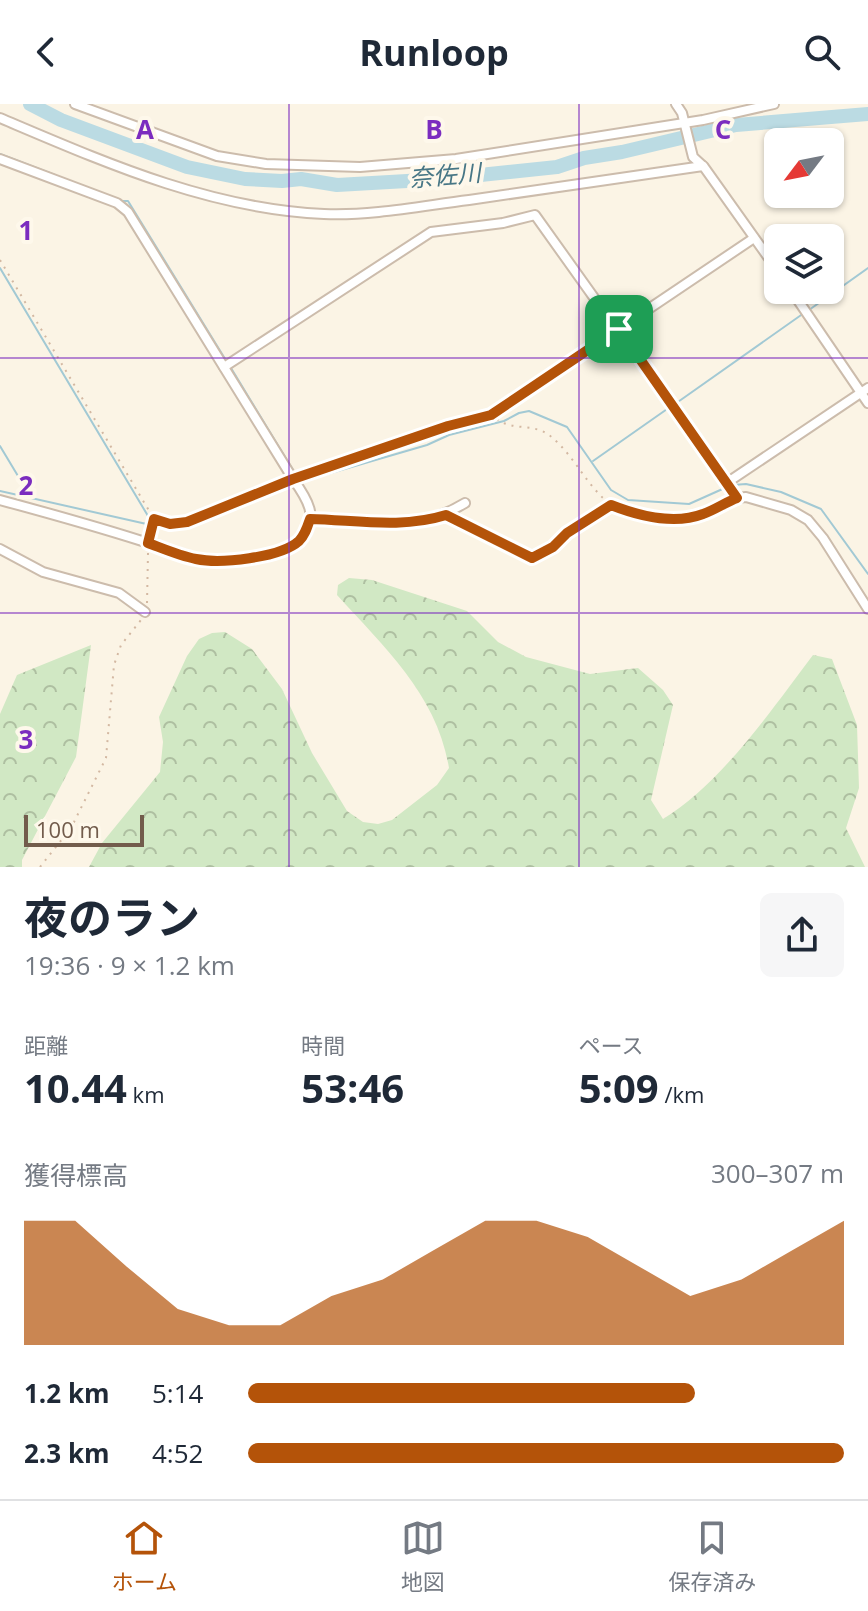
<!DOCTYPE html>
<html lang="ja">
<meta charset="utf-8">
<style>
:root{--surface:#fff;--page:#f6f6f7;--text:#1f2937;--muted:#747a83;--line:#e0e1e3;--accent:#b45309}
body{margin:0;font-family:"Open Sans","Noto Sans JP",sans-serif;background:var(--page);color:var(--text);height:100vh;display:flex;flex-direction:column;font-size:30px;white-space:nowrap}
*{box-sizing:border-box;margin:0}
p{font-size:26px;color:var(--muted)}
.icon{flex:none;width:44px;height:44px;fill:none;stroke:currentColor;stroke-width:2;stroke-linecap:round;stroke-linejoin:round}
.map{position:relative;height:763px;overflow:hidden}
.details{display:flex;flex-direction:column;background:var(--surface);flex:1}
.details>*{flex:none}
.needle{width:52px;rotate:238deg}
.fabs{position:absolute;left:764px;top:24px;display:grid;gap:16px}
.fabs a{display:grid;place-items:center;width:80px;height:80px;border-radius:12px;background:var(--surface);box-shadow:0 2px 6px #0004;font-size:40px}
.scale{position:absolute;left:24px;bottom:20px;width:120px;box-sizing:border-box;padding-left:8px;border:4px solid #725c4c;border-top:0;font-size:22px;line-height:28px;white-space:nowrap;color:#725c4c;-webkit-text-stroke:6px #fef8eb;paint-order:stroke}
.pin{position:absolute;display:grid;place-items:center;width:68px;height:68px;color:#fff;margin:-34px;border-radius:16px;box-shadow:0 4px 12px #0006}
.round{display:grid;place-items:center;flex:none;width:84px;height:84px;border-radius:12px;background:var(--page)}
.summary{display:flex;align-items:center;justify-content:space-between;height:136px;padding:0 24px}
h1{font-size:44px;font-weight:700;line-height:60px}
.figures{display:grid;grid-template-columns:repeat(3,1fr);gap:12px;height:136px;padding:8px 24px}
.figures div{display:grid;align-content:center}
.figures b{font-size:40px;font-weight:700}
.figures small{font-size:22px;font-weight:400}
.figures p{font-size:22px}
.chart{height:224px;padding:16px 24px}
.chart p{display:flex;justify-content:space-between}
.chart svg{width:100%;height:144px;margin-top:8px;fill:var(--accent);opacity:.7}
ul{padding:0 24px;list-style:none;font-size:26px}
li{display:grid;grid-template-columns:128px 96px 1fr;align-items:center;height:60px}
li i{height:20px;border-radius:10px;background:var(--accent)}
header{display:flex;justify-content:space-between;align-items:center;height:104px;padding:0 24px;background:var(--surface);font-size:36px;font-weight:700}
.tab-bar{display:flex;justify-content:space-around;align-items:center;height:112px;border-top:2px solid var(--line);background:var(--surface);font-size:22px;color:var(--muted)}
.tab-bar a{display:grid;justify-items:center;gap:4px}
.tab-bar .on{color:var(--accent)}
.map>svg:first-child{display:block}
.forest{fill:url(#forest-crowns)}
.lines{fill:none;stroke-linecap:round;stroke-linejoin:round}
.stream{stroke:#a2c9d4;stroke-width:2}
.river{stroke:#bbdbe3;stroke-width:14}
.street-casing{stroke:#ccbcac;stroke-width:12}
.path{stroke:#d3b8a2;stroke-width:2;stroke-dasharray:2 6;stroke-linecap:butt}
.street{stroke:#fff;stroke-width:8}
.route-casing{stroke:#fff;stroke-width:16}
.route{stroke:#b45309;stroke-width:10}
.grid{fill:none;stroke:#7b2cbf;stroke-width:2;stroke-opacity:0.55}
.labels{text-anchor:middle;stroke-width:8;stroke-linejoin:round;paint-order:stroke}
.water-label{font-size:24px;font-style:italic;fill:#477685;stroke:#fef8eb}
.grid-label{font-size:26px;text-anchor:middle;font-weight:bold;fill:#7b2cbf;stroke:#fef8eb;stroke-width:8;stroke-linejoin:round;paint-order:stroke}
</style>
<header><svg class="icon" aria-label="back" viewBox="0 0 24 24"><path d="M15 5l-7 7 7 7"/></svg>Runloop<svg class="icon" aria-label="search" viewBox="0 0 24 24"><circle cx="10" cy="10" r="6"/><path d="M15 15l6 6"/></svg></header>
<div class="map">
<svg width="868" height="763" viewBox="0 0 868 763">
<defs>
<pattern id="forest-crowns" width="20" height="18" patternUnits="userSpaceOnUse" patternTransform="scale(2)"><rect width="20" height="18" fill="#d1e8c4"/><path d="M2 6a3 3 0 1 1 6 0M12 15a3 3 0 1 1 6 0" fill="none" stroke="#aebfa1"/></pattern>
</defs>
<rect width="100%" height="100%" fill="#fbf4e5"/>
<!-- forest -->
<g class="forest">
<path d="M349,474L372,476L467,507L498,538L526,553L590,570L638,564L663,586L673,601L651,696L663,715C720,681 773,604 813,551L832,555L857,621L859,684L846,724L865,763H89L102,739L160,668L163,638L159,613L187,552L199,535L212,529L225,528L252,545L282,585L312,649L347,707L363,718L378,720L392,716L437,681L449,664C437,591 385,544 337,491L338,481Z"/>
<path d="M91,541L76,653L22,756V763H0V610L17,571Z"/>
</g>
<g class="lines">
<!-- stream -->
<g class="stream">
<path d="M0,50L55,71"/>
<path d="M120,97H128L227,258"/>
<path d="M0,164L151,417"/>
<path d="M809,206L868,164"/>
<path d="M231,264L296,371"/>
<path d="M675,300L804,209"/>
<path d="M0,342L30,392"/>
<path d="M593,357L670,303"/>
<path d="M300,378L427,341L449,331L504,317L519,309L529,307L567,323L611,386L628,396L689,400L727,383"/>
<path d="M733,381L746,380L781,388L821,405L868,470"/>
<path d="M0,387L151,421"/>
<path d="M157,422L184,424L294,380"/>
</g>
<!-- river -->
<path class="river" d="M30,0L61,16L187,63L245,75L282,77L301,75L337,81L442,75L557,63L584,54L622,48L736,21L868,10"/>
<!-- street casing -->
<g class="street-casing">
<g id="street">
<path d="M75,0L217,52L266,60L360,63L456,55L703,16L774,0"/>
<path d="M676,0L682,9L693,53L704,63L778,167"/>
<path d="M0,14C104,58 209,105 324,110C372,112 421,102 469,96C547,85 625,73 703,62"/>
<path d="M0,55L117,99L128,108L293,375C306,393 321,415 301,435C280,455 228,458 200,456C181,455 161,443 142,437C95,422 48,409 0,396"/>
<path d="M791,186L868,299"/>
<path d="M224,263L431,128L503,119L535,111L737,394L746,393L791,406L808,416L823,434L868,505"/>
<path d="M728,378L868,284"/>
<path d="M310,415C367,417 413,431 465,399"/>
<path d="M148,439L154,415L170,420L187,418L293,375L448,322L491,311L754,134"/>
<path d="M0,445L43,468L119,489L145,508"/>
</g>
</g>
<!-- path -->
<g class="path">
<path d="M0,156L151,410"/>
<path d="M497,315C512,327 533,319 549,331C571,348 582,373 601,392C618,410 659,416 683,415C699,414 714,404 729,397"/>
<path d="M454,415L532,454L553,443L567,429L610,402"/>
<path d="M147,499L148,449"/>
<path d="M40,763L71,724L106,654L114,561L121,541L141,516"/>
</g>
<!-- street -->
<use href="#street" class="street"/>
</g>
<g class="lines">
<!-- route casing -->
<g class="route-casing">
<path id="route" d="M619,225L737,394C726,398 715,406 703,410C674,421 639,412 611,401L567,429L553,443L532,454L446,411C401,425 356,416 310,415C307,424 305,431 299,437C280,454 220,460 196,455C180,452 164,445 148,439L154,415L170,420L187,418L293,375L448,322L491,311Z"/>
</g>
<!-- route -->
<use href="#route" class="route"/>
</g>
<!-- grid -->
<path class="grid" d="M289,0V763M579,0V763M0,254H868M0,509H868"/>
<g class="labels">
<!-- water labels -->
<g class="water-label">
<text transform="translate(445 72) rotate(-5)" y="8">奈佐川</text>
</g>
</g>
<g class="grid-label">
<text x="145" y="35">A</text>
<text x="434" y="35">B</text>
<text x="723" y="35">C</text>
<text x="26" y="136">1</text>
<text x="26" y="391">2</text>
<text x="26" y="645">3</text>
</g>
</svg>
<div class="fabs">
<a><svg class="needle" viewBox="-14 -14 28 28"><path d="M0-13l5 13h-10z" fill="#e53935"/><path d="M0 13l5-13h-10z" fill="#747a83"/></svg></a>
<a><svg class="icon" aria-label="layers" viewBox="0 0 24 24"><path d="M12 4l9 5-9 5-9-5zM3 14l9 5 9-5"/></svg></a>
</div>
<div class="scale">100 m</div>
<div class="pin" style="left:619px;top:225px;background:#1e9e55"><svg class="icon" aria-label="arrive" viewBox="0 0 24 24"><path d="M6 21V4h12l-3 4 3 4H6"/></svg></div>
</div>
<section class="details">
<div class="summary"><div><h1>夜のラン</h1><p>19:36 · 9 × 1.2 km</p></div><a class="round"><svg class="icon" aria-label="share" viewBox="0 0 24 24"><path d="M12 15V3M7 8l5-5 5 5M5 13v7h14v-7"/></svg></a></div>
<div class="figures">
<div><p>距離</p><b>10.44<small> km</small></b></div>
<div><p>時間</p><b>53:46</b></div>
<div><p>ペース</p><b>5:09<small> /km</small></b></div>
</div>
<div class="chart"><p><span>獲得標高</span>300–307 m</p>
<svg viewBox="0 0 160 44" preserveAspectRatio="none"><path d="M0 44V6L10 6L20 20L30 33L40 38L50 38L60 29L70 24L80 15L90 6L100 6L110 11L120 20L130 29L140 24L150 15L160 6V44z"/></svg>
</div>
<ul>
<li><b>1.2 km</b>5:14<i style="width:75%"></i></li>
<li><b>2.3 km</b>4:52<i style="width:100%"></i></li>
</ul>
</section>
<nav class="tab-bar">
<a class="on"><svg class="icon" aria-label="home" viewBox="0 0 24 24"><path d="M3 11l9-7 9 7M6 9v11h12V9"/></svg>ホーム</a>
<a><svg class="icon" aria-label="map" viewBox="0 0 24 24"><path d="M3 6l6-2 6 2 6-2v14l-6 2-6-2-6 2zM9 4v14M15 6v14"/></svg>地図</a>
<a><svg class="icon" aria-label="saved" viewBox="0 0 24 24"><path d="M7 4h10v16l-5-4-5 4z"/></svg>保存済み</a>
</nav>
